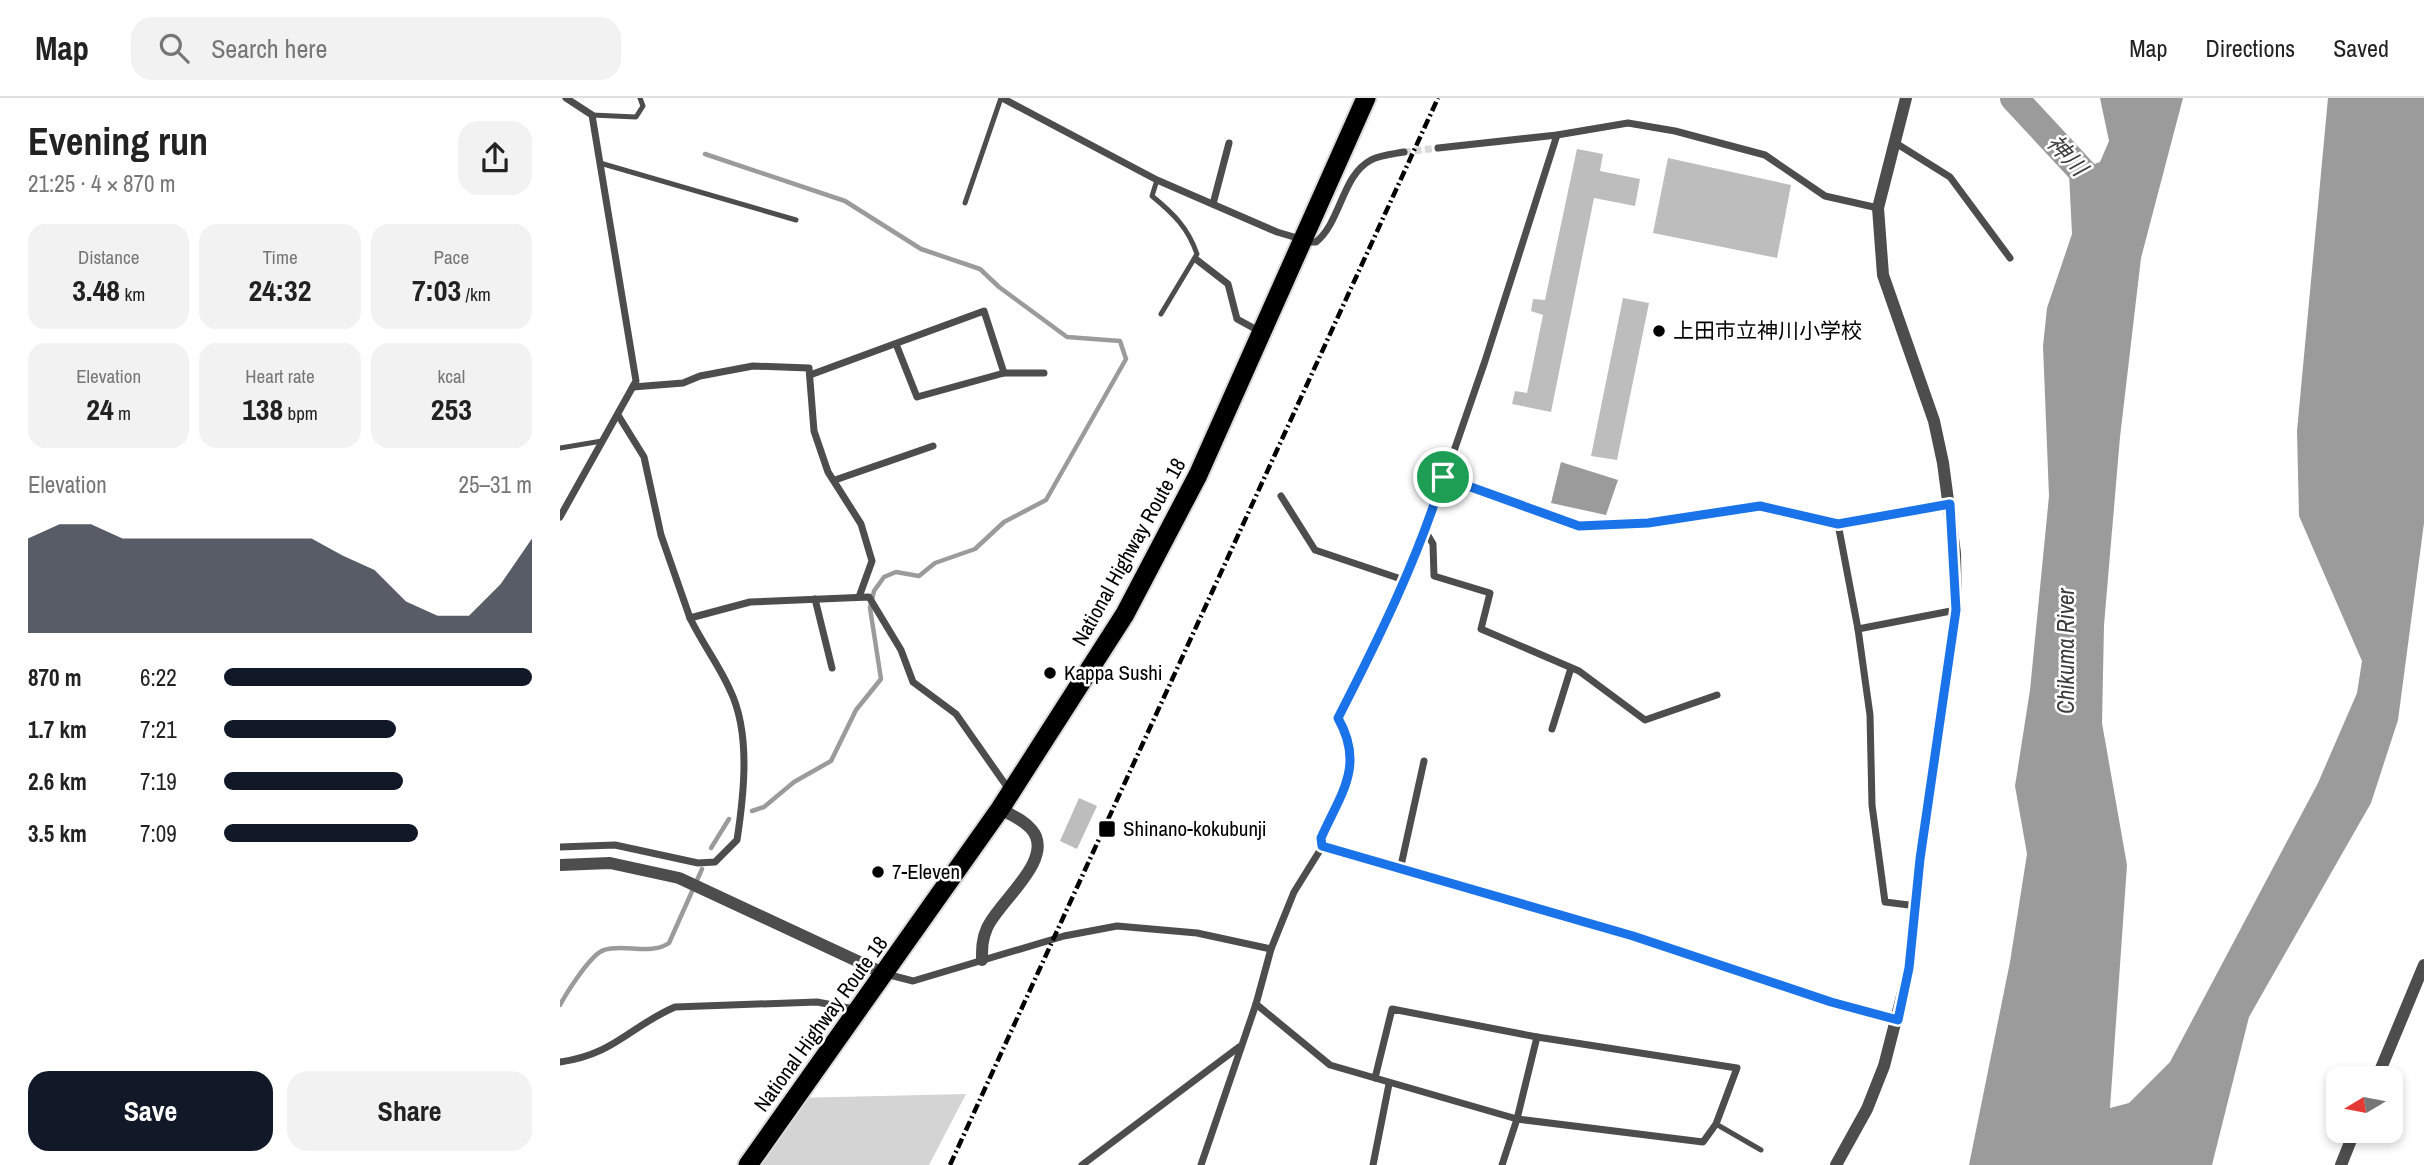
<!DOCTYPE html>
<meta charset="utf-8">
<style>
:root{--surface:#fff;--page:#f2f2f2;--text:#222;--muted:#767676;--line:#e0e0e0;--accent:#111827}
body{margin:0;font-family:"Archivo Narrow","Noto Sans JP",sans-serif;background:var(--page);color:var(--text);height:100vh;display:flex;flex-direction:column;font-size:26px;white-space:nowrap}
*{box-sizing:border-box;margin:0}
p{font-size:23px;color:var(--muted)}
.icon{flex:none;width:38px;height:38px;fill:none;stroke:currentColor;stroke-width:2;stroke-linecap:round;stroke-linejoin:round}
.map{position:relative;flex:1;overflow:hidden}
.drawer{display:flex;flex-direction:column;background:var(--surface);width:560px}
.drawer>*{flex:none}
.needle{width:46px;rotate:260deg}
.fabs{position:absolute;left:1766px;top:968px;display:grid;gap:14px}
.fabs a{display:grid;place-items:center;width:77px;height:77px;border-radius:14px;background:var(--surface);box-shadow:0 4px 10px #0003;font-size:35px}
.pin{position:absolute;display:grid;place-items:center;width:60px;height:60px;color:#fff;margin:-30px;border:4px solid #fff;border-radius:50%;box-shadow:0 2px 7px #0007}
.round{display:grid;place-items:center;flex:none;width:74px;height:74px;border-radius:21px;background:var(--page)}
.headline{display:flex;align-items:center;justify-content:space-between;height:119px;padding:0 28px}
h1{font-size:38px;font-weight:800;line-height:52px}
.stats{display:grid;grid-template-columns:repeat(3,1fr);gap:10px;height:119px;padding:7px 28px}
.stats div{display:grid;align-content:center;border-radius:18px;background:var(--page);text-align:center}
.stats b{font-size:30px;font-weight:800}
.stats small{font-size:19px;font-weight:400}
.stats p{font-size:19px}
.chart{height:196px;padding:14px 28px}
.chart p{display:flex;justify-content:space-between}
.chart svg{width:100%;height:126px;margin-top:7px;fill:var(--accent);opacity:.7}
.primary-button{display:flex;gap:14px;margin-top:auto;padding:14px 28px}
.primary-button a{flex:1;height:80px;border-radius:21px;background:var(--accent);color:#fff;font-size:28px;font-weight:800;line-height:80px;text-align:center}
.primary-button a+a{background:var(--page);color:var(--text)}
ul{padding:0 28px;list-style:none;font-size:23px}
li{display:grid;grid-template-columns:112px 84px 1fr;align-items:center;height:52px}
li i{height:18px;border-radius:9px;background:var(--accent)}
header{display:flex;align-items:center;gap:42px;box-sizing:border-box;height:98px;padding:0 35px;background:var(--surface);border-bottom:2px solid var(--line)}
header strong{font-size:33px}
nav{display:flex;gap:38px;margin-inline-start:auto;font-size:24px}
.search{width:490px;height:63px;background:var(--page);display:flex;align-items:center;gap:18px;box-sizing:border-box;padding:0 24px;border-radius:21px;color:var(--muted);font-size:26px}
main{display:flex;flex:1;min-height:0}
.map>svg:first-child{display:block}
.green{fill:#d4d4d4}
.water{fill:#9b9b9b}
.lines{fill:none;stroke-linecap:round;stroke-linejoin:round}
.stream{stroke:#9b9b9b;stroke-width:4.5}
.river{stroke:#9b9b9b;stroke-width:28}
.building{fill:#bdbdbd}
.minor-tunnel{stroke:#d9d9d9;stroke-width:7;stroke-dasharray:7 3.5;stroke-linecap:butt}
.trunk-casing{stroke:#dbdbdb;stroke-width:23}
.service{stroke:#4d4d4d;stroke-width:5}
.minor{stroke:#4d4d4d;stroke-width:7}
.tertiary{stroke:#4d4d4d;stroke-width:12}
.trunk{stroke:#000;stroke-width:19}
.rail{stroke:#000;stroke-width:4.5;stroke-dasharray:10 3.5 2 3.5;stroke-linecap:butt}
.route-casing{stroke:#fff;stroke-width:14}
.route{stroke:#1a73e8;stroke-width:9}
.poi-dot{fill:#000;stroke:#fff;stroke-width:2.5}
.labels{text-anchor:middle;stroke-width:5;stroke-linejoin:round;paint-order:stroke}
.poi-label{font-size:21px;fill:#000;stroke:#fff;text-anchor:start}
.street-label{font-size:21px;fill:#000;stroke:#fff}
.water-label{font-size:23px;font-style:italic;fill:#3c3c3c;stroke:#fff}
</style>
<header>
<strong>Map</strong>
<div class="search"><svg class="icon" aria-label="search" viewBox="0 0 24 24"><circle cx="10" cy="10" r="6"/><path d="M15 15l6 6"/></svg>Search here</div>
<nav><a>Map</a><a>Directions</a><a>Saved</a></nav>
</header>
<main>
<section class="drawer">
<div class="headline"><div><h1>Evening run</h1><p>21:25 · 4 × 870 m</p></div><a class="round"><svg class="icon" aria-label="share" viewBox="0 0 24 24"><path d="M12 15V3M7 8l5-5 5 5M5 13v7h14v-7"/></svg></a></div>
<div class="stats">
<div><p>Distance</p><b>3.48<small> km</small></b></div>
<div><p>Time</p><b>24:32</b></div>
<div><p>Pace</p><b>7:03<small> /km</small></b></div>
</div>
<div class="stats">
<div><p>Elevation</p><b>24<small> m</small></b></div>
<div><p>Heart rate</p><b>138<small> bpm</small></b></div>
<div><p>kcal</p><b>253</b></div>
</div>
<div class="chart"><p><span>Elevation</span>25–31 m</p>
<svg viewBox="0 0 160 44" preserveAspectRatio="none"><path d="M0 44V11L10 6L20 6L30 11L40 11L50 11L60 11L70 11L80 11L90 11L100 17L110 22L120 33L130 38L140 38L150 27L160 11V44z"/></svg>
</div>
<ul>
<li><b>870 m</b>6:22<i style="width:100%"></i></li>
<li><b>1.7 km</b>7:21<i style="width:56%"></i></li>
<li><b>2.6 km</b>7:19<i style="width:58%"></i></li>
<li><b>3.5 km</b>7:09<i style="width:63%"></i></li>
</ul>
<div class="primary-button"><a>Save</a><a>Share</a></div>
</section>
<div class="map">
<svg width="1864" height="1067" viewBox="0 0 1864 1067">
<rect width="100%" height="100%" fill="#fff"/>
<!-- green -->
<path class="green" d="M406,996L369,1067H188L234,1000Z"/>
<!-- water -->
<g class="water">
<path d="M1540,0H1623L1581,160L1560,339L1544,527L1542,625L1567,767L1550,1010L1569,1005L1610,964L1758,685L1797,595L1802,563L1739,418L1737,333L1768,0H1864V425L1838,622L1811,705L1689,919L1652,1067H1409L1450,864L1467,756L1455,688L1470,592L1489,398L1483,248L1487,210L1512,136L1509,75L1540,64L1549,43Z"/>
<path d="M1001,364L1058,382L1046,417L991,405Z"/>
</g>
<g class="lines">
<!-- stream -->
<g class="stream">
<path d="M145,56L285,103L361,151L420,171L439,189L507,239L560,243L566,261L486,402L444,424L415,451L375,465L359,478L336,474L324,479L314,493L310,510L321,581L296,612L271,663L234,684L204,709L192,713"/>
<path d="M151,750L169,721"/>
<path d="M0,907C7,894 31,856 44,852C64,845 90,858 109,845L142,771"/>
</g>
<!-- river -->
<path class="river" d="M1454,0L1545,98"/>
</g>
<!-- building -->
<g class="building">
<path d="M1017,51L1043,56L1040,73L1080,81L1075,108L1034,100L991,314L952,306L955,293L967,295L983,217L971,213L973,201L985,202Z"/>
<path d="M1108,60L1231,87L1217,160L1093,135Z"/>
<path d="M1063,200L1089,205L1057,362L1031,358Z"/>
<path d="M519,700L537,708L517,751L500,743Z"/>
</g>
<g class="lines">
<!-- minor-tunnel -->
<path class="minor-tunnel" d="M844,54L878,50"/>
<!-- trunk casing -->
<g class="trunk-casing">
<path id="trunk" d="M188,1067L440,711L565,516L638,377L806,0"/>
</g>
<!-- service -->
<g class="service">
<path d="M32,17L76,19L83,8L80,0"/>
<path d="M40,65L236,122"/>
<path d="M597,82L592,98C614,116 628,130 637,156L601,216"/>
<path d="M405,105L441,0"/>
<path d="M0,350L42,343"/>
<path d="M1156,1026L1201,1052"/>
</g>
<!-- minor -->
<g class="minor">
<path d="M442,0L597,82L717,134L751,144H756C781,124 782,77 811,62C820,57 834,56 844,54"/>
<path d="M1334,44L1390,79L1450,160"/>
<path d="M878,50L997,37L1068,25L1115,33L1205,57L1265,98L1318,110"/>
<path d="M653,106L669,45"/>
<path d="M637,162L668,186L677,221L699,233"/>
<path d="M336,246L357,299L444,275H484"/>
<path d="M250,277L424,213L444,275"/>
<path d="M73,289L123,285L140,278L193,268L249,270L254,333L268,374L301,426L312,463L299,499"/>
<path d="M58,317L84,359L101,437L130,520L190,504L309,499L341,552L353,584L396,616L450,693"/>
<path d="M882,379L1019,428L1088,425L1200,408L1278,426"/>
<path d="M275,382L373,348"/>
<path d="M721,398L755,452L844,482"/>
<path d="M0,419L76,283L32,17L6,0"/>
<path d="M866,434L873,446L874,478L930,495L921,531L1019,573L1085,622L1157,597"/>
<path d="M255,501L272,570"/>
<path d="M1298,531L1278,426L1390,406"/>
<path d="M992,631L1011,570"/>
<path d="M0,749L55,747L138,765L155,764L177,742C184,696 191,635 170,592C159,567 142,545 130,520"/>
<path d="M762,749L1073,838L1271,904L1337,922"/>
<path d="M840,772L864,663"/>
<path d="M1357,808L1325,804L1312,707L1310,617L1298,531L1396,512"/>
<path d="M326,876L353,883L504,838L557,828L637,835L711,851"/>
<path d="M696,906L770,967L815,980"/>
<path d="M832,911L977,939L1177,970L1156,1026L1143,1044L957,1021L815,980Z"/>
<path d="M0,964C55,956 69,929 115,909L257,904L294,911"/>
<path d="M522,1067L679,949"/>
<path d="M641,1067L696,906L711,851L734,794L762,749L761,740C781,695 805,668 778,620L820,537L866,434L925,263L997,37"/>
<path d="M813,1067L829,986"/>
<path d="M942,1067L957,1021L977,939"/>
</g>
<!-- tertiary -->
<g class="tertiary">
<path d="M0,767L50,765L119,780L325,876"/>
<path d="M422,862C422,850 422,841 427,830C438,804 496,761 472,732C464,722 451,717 440,711"/>
<path d="M1817,980L1864,867"/>
<path d="M1276,1067L1307,1011L1324,968L1349,871L1360,762L1396,512L1395,455L1383,365L1374,323L1323,177L1318,110L1346,0"/>
<path d="M1781,1067L1795,1032"/>
</g>
<!-- trunk -->
<use href="#trunk" class="trunk"/>
<!-- rail -->
<path class="rail" d="M390,1067L878,0"/>
</g>
<g class="lines">
<!-- route casing -->
<g class="route-casing">
<path id="route" d="M883,379L1019,428L1088,425L1200,408L1278,426L1390,406L1396,512L1360,761L1349,870L1338,922L1271,904L1073,838L762,748L761,740C781,695 805,668 778,620C818,542 857,463 883,379Z"/>
</g>
<!-- route -->
<use href="#route" class="route"/>
</g>
<!-- markers -->
<g class="poi-dot">
<circle cx="1099" cy="233" r="7"/>
<circle cx="490" cy="575" r="7"/>
<rect x="538" y="722" width="18" height="18" rx="3.5"/>
<circle cx="318" cy="774" r="7"/>
</g>
<g class="labels">
<!-- poi labels -->
<g class="poi-label">
<text x="1113" y="240">上田市立神川小学校</text>
<text x="504" y="582">Kappa Sushi</text>
<text x="563" y="738">Shinano-kokubunji</text>
<text x="332" y="781">7-Eleven</text>
</g>
<!-- street labels -->
<g class="street-label">
<text transform="translate(569 454) rotate(-61)" y="7">National Highway Route 18</text>
<text transform="translate(261 926) rotate(-54)" y="7">National Highway Route 18</text>
</g>
<!-- water labels -->
<g class="water-label">
<text transform="translate(1507 57) rotate(47)" y="8">神川</text>
<text transform="translate(1506 553) rotate(-90)" y="8">Chikuma River</text>
</g>
</g>
</svg>
<div class="fabs">
<a><svg class="needle" viewBox="-14 -14 28 28"><path d="M0-13l5 13h-10z" fill="#e53935"/><path d="M0 13l5-13h-10z" fill="#767676"/></svg></a>
</div>
<div class="pin" style="left:883px;top:379px;background:#1e9e55"><svg class="icon" aria-label="arrive" viewBox="0 0 24 24"><path d="M6 21V4h12l-3 4 3 4H6"/></svg></div>
</div>
</main>
